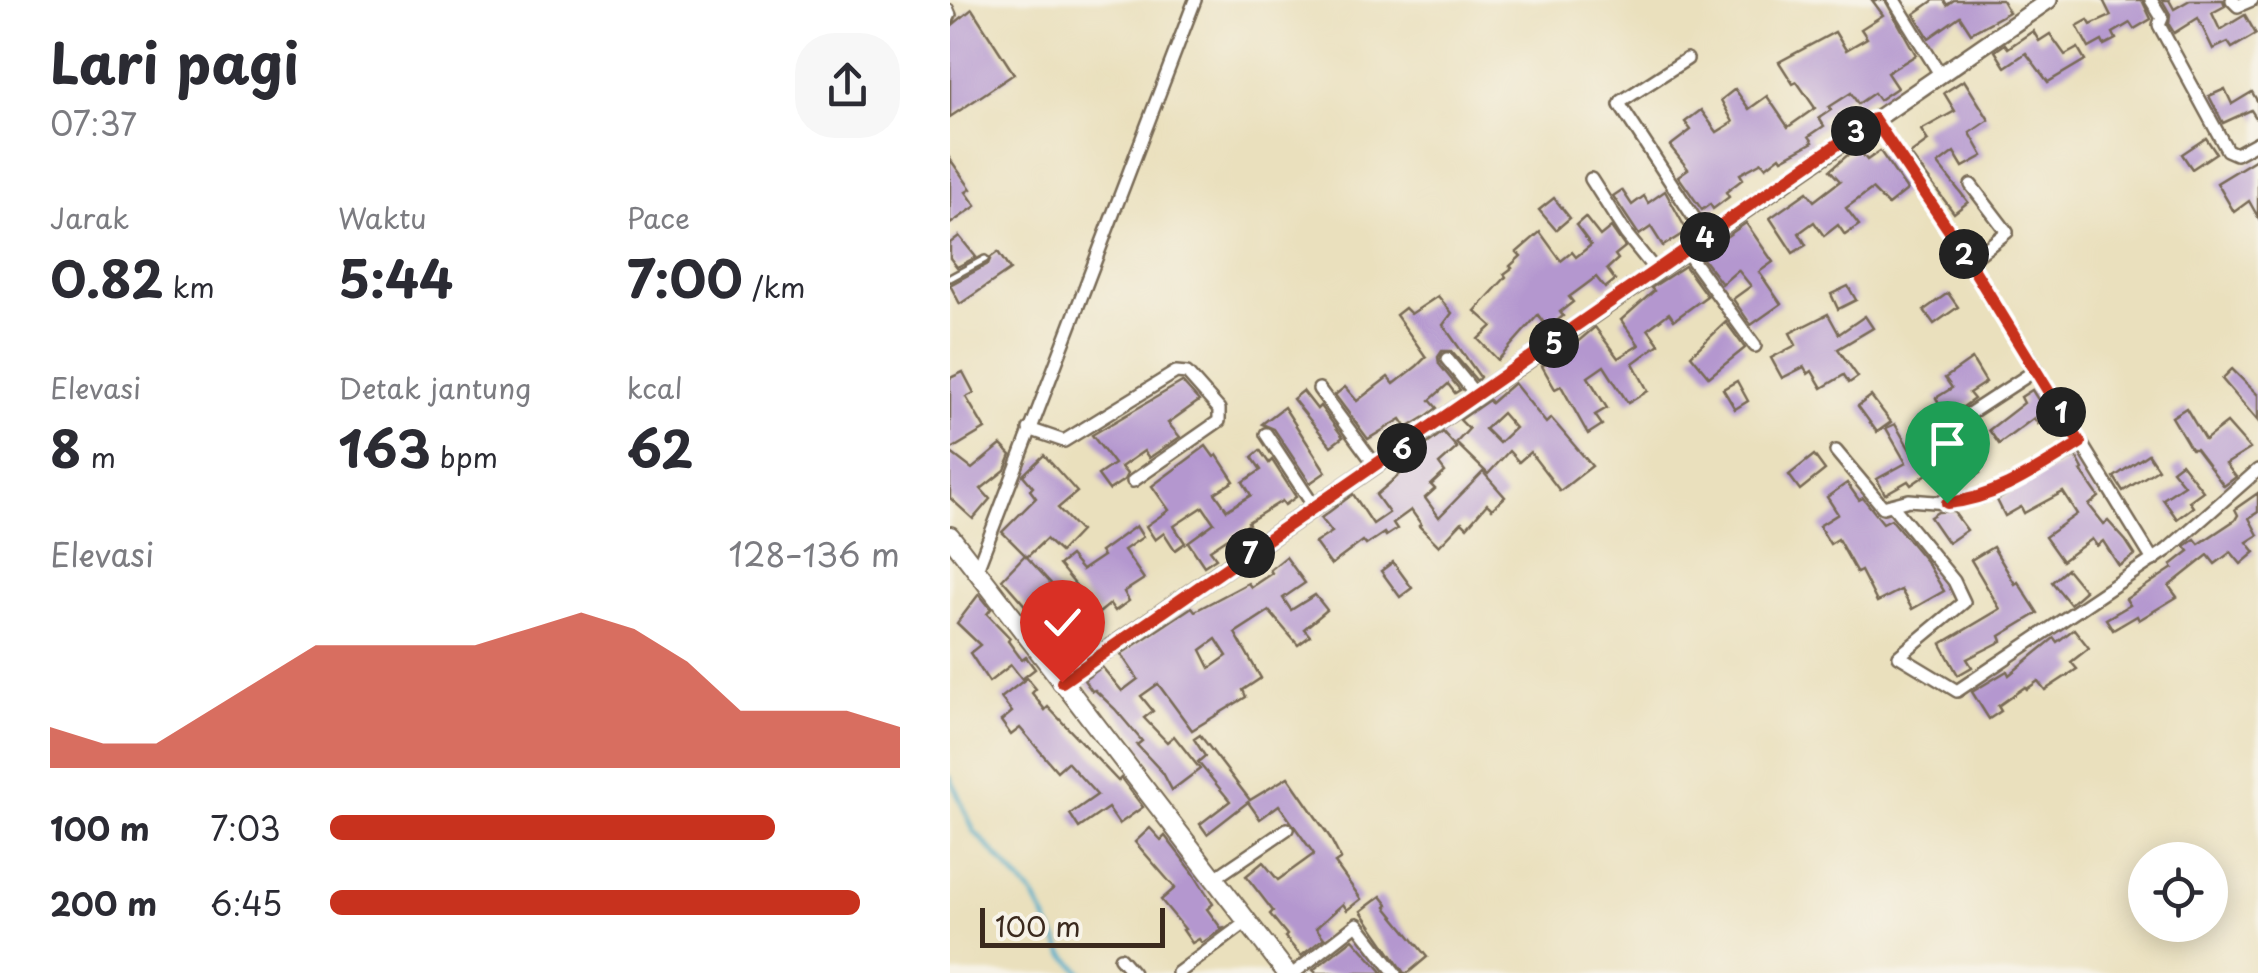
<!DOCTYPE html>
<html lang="id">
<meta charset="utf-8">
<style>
:root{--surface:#fff;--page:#f7f7f7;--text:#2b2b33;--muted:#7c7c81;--accent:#c8321e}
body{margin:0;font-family:"Playpen Sans",sans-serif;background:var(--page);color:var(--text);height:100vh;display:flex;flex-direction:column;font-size:38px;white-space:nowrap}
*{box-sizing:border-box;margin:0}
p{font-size:32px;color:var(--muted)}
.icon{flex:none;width:55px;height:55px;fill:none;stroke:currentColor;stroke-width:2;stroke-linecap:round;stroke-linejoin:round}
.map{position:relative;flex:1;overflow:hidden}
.panel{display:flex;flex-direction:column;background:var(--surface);width:950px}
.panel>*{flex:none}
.controls{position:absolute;left:1178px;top:842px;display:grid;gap:20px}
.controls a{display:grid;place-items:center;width:100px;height:100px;border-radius:50%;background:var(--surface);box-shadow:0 5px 25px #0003;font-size:50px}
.scale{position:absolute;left:30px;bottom:25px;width:185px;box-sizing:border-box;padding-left:10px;border:5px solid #3b2a1e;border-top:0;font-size:28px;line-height:35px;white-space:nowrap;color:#3b2a1e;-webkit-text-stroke:8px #f7f3e8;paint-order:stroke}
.pin{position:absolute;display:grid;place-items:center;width:85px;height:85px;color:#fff;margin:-102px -42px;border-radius:50% 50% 50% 0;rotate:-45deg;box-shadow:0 0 10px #0007}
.pin .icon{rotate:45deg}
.km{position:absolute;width:50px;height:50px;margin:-25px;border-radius:50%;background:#222;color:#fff;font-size:28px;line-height:50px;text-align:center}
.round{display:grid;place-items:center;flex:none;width:105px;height:105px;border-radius:40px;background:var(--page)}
.summary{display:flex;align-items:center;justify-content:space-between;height:170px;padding:0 50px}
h1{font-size:55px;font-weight:700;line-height:75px}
.metrics{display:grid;grid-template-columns:repeat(3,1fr);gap:15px;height:170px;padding:10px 50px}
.metrics div{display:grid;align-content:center}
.metrics b{font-size:50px;font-weight:700}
.metrics small{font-size:28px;font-weight:400}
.metrics p{font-size:28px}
.chart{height:280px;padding:20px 50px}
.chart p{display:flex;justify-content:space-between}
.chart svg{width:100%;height:180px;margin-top:10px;fill:var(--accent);opacity:.7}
ul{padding:0 50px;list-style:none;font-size:32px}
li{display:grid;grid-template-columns:160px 120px 1fr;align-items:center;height:75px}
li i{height:25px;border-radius:12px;background:var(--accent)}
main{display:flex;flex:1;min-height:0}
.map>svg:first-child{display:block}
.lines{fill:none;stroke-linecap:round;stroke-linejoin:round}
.stream{stroke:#4caccb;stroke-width:4}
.building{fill:#b497cf;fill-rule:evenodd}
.service-casing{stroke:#786a56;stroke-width:10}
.minor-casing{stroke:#786a56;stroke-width:16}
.secondary-casing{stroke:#786a56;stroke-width:20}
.primary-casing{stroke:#786a56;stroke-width:22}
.service{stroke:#fff;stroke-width:5}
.minor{stroke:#fff;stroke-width:11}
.secondary{stroke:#fff;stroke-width:15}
.primary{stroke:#fff;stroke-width:18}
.route-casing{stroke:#fff;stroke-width:20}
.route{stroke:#c8321e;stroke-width:12}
</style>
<main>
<section class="panel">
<div class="summary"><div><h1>Lari pagi</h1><p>07:37</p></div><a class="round"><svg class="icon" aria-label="share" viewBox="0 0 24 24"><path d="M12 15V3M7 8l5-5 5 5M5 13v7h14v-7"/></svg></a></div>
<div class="metrics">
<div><p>Jarak</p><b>0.82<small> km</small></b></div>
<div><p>Waktu</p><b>5:44</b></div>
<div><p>Pace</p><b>7:00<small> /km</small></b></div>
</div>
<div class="metrics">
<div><p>Elevasi</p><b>8<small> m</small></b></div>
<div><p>Detak jantung</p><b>163<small> bpm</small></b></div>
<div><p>kcal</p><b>62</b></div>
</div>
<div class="chart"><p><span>Elevasi</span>128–136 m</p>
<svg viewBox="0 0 160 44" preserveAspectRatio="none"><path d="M0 44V34L10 38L20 38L30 30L40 22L50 14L60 14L70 14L80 14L90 10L100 6L110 10L120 18L130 30L140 30L150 30L160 34V44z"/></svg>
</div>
<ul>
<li><b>100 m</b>7:03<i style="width:78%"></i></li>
<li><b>200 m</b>6:45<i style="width:93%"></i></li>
</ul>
</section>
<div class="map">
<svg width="1308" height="973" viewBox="0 0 1308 973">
<rect width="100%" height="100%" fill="#f7f3e8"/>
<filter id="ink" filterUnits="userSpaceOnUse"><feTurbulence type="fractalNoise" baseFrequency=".01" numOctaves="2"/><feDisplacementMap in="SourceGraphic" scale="20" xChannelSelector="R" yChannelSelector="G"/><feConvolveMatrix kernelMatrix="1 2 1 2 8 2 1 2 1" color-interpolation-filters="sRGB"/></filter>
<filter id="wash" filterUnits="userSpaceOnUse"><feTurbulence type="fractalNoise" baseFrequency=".0048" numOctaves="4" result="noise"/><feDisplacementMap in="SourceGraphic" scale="40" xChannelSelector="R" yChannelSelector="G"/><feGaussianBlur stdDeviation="2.25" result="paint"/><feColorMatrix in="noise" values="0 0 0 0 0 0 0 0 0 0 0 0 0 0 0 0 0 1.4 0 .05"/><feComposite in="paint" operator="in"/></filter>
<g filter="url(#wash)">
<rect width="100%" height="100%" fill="#eae0bd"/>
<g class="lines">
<!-- stream -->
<path class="stream" d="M0,777L24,831L85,898L114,954L132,973"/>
</g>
<g id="blocks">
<!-- building -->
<g class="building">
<path d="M922,0H935L966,55L937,73L947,88L929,100L924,93L908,104L901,93L879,107L881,110L869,118L874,126L859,136L863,142L832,159L830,156L816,167L812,162L790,174L793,179L776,192L779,197L763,209L760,204L752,210L728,176L738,169L720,146L741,130L735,122L751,110L767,132L783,122L771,100L785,89L799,109L817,96L838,127L865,108L847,82L843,84L829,62L885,32L896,50L917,38L911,29L933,15Z"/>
<path d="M984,0H994L997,5L1004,0H1052L1059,12L1021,33L1010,16L979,38L964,14Z"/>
<path d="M1153,0H1192L1201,19L1184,29L1180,23L1163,33L1166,39L1154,45L1152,41L1139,48L1127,26L1138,20L1141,25L1161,16Z"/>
<path d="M1212,0H1219L1224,9L1240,0H1273L1275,6L1262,13L1270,30L1295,15L1306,34L1282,48L1278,42L1263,49L1248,18L1224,33L1219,25L1220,14Z"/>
<path d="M22,9L64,74L0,117V27Z"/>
<path d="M1083,31L1089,41L1100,34L1115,55L1128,48L1135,60L1098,82L1076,53L1055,67L1045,51L1055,44L1058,48Z"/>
<path d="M1014,80L1039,120L1020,133L1033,156L1013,167L1004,152L988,164L1018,202L1004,213L960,154L978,141L971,130L1005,111L994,93Z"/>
<path d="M1275,89L1282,104L1302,92L1308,102V121L1301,110L1273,123L1259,96Z"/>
<path d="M1256,138L1266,153L1242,169L1232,154Z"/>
<path d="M907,147L917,160L930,151L957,190L938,205L922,189L896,208L909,225L895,235L888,225L874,236L864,222L849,233L856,245L843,253L820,218L857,192L864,201L890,181L880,170Z"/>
<path d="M1308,158V217L1299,201L1284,212L1267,183Z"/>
<path d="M0,159L21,189L16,192L26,206L0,224Z"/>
<path d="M672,190L682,205L694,196L698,203L715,191L737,231L713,246L701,227L689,235L663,196Z"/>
<path d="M604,198L620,218L606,230L589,210Z"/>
<path d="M635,217L650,236L661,227L675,247L665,255L668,259L657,269L665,280L655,288L646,277L634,286L619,297L623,302L610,312L613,316L598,328L588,315L548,360L528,339L542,326L525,311L556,277L554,274L562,268L560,266L571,256L567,252L590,232L611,261L622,252L626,257L641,245L626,225Z"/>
<path d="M796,223L823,262L809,272L831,304L801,325L783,299L801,286L788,270L772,284L750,255Z"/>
<path d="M9,236L26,257L7,267L0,258V243Z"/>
<path d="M48,252L60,270L10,304L0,285L38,264L41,257Z"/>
<path d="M735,266L757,296L724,320L719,313L698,329L709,344L683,363L698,391L678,403L654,366L638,377L657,408L645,415L652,425L638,434L611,386L605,389L592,366L611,356L645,327L668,358L689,345L671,320L704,291L701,288Z"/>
<path d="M898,286L906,300L888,309L881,294Z"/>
<path d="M998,293L1008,307L984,324L974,310Z"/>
<path d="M488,296L502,313L493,325L530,377L527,381L501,351H492L488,357L489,364L510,390L505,393L498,384L480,400L487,408L475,417L457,428L451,419L418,439L385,395L395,387L407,401L438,377L444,384L467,366L476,357L446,315L455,308L461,314Z"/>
<path d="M878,314L889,334L915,316L923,328L888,349L908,377L899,383L894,375L872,388L862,371L858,374L854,367L832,378L821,358L846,345L840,333Z"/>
<path d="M776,322L795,348L759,377L741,355Z"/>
<path d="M1022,359L1036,382L1019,393L1024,399L989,424L1014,458L1018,456L1030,473L1014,484L1000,464L992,469L990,465L961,485L958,481L935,494L927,479L956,463L936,428L945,424L966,460L986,448L968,421L991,407L986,398L1002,388L995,378Z"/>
<path d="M1282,369L1308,395V421L1272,379Z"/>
<path d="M13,372L24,393L16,397L35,429L0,450V378Z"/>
<path d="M787,381L798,401L785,409L773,389Z"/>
<path d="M232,382L249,401L218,423L230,437L199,458L194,451L171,467L177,474L174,480L159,490L148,475L164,464L142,435Z"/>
<path d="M564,383L596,423L601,418L642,466L610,491L580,452L569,462L559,451L538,474L506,443L519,429L510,420L539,400L541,403ZM552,413L565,428L549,443L535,429Z"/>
<path d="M1082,390L1099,417L1088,424L1084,418L1049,444L1039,430L1074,403L1071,397Z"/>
<path d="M353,391L367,409L370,406L393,437L381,446L343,399Z"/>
<path d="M921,396L941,422L927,432L908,406Z"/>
<path d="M334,407L376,472L360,483L324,429L312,424Z"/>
<path d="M1236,408L1255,440L1277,423L1300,449L1276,464L1286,477L1274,486L1246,449H1241L1222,417Z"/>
<path d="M493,432L507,448L489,464L495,472L481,485L485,489L475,498L489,517L533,472L555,497L542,509L537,504L517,527L512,522L489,546L469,526L471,524L461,510L443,523L447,529L436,536L434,533L416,545L413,541L381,565L365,543L382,532L371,518L403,494L423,524L439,513L426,495L464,462L460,457Z"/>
<path d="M51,445L61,455L55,470L31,489L40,499L23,519L0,498V452L22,469Z"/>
<path d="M256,446L264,457L267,455L284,481L265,493L277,510L301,495L293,482L311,470L302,457L310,450L319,463L322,460L346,497L335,505L332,501L298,522L299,524L260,550L266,558L254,566L238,542L264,523L253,507L224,526L235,543L225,550L214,533L205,540L196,526L219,510L202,486Z"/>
<path d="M1198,454L1208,469L1173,491L1164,477Z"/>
<path d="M94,455L127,492L108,508L130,531L110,552L96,539L77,557L52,532L86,498L80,490L83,487L73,475Z"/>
<path d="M864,455L875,470L850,490L839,475Z"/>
<path d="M1126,456L1133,469L1131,471L1149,497L1139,505L1154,524L1158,521L1176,541L1185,555L1169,566L1153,541L1147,546L1142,539L1112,561L1095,537L1127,514L1113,492L1074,513L1071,507L1055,516L1047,500Z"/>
<path d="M1231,463L1253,491L1239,501L1243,507L1227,519L1213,499L1234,485L1222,470Z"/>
<path d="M897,483L909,500L913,498L933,523L941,519L976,561L994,591L962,609L951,590L927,602L911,571L907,573L888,539L880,544L869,526L888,514L877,497Z"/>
<path d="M1308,493V512L1299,518L1308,535L1297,542L1305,552L1291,564L1281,552L1265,564L1258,555L1219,586L1227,597L1189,620L1187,616L1163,630L1156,619L1180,605L1176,599L1223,568L1221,565L1239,551L1235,546L1245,539L1249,544L1285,520L1288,515L1285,509Z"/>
<path d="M1003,511L1017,530L998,543L980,517L988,512Z"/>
<path d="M186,526L193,537L174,550L194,579L174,592L179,601L165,611L160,604L149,613L109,565L120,556L132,570L153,556L150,552Z"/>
<path d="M1043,547L1065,584L1068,582L1088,613L1050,636L1052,641L1017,659L1022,667L1008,675L991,644L1050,609L1021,560Z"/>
<path d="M75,555L137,623L131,628L141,642L114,661L90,629L94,627L82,608L79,610L52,579Z"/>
<path d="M336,557L355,583L333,598L341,610L365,595L377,610L354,629L360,636L348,645L319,611L285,633L311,678L293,690L296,697L242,730L208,684L191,696L203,711L194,718L217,742L224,736L250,769L222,790L213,773L187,745L192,741L165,709L145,690L142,691L134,680L152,667L172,691L188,679L171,654L242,607L245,611L298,583L301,587L322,573L320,570ZM266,639L277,656L260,668L251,650Z"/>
<path d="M443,562L462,588L450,597L431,571Z"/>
<path d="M1117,569L1135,591L1120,604L1102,582Z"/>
<path d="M29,594L41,609L37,614L60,638L58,641L72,660L76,657L85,669L72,679L61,665L39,682L20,653L30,645L7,623Z"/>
<path d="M1124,629L1139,648L1121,662L1127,669L1095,690L1088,681L1077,689L1075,687L1048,706L1051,711L1039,719L1022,692L1057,671L1059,675L1104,638L1107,642Z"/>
<path d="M77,678L86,689L82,693L95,710L98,707L168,781L171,778L193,807L169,824L158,808L129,828L120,814L147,795L117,762L107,771L70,728L61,735L51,721L62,712L51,698Z"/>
<path d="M250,735L300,800L338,777L379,836L391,859L385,863L411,899L397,910L393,904L366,928L374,938L351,956L335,937L337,935L320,914L323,911L296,876L313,862L328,880L364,854L329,805L310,819L298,802L257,834L250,824L280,801L248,762L255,756L244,739Z"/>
<path d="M200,828L211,840L215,836L242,871L263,904L257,909L271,928L275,927L252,943L249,939L242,943L233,930L235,929L211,900L225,888L185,842Z"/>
<path d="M431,896L438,905L436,907L477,957L458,973H454L411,911Z"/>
<path d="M403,939L433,973H366L363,970Z"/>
</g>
</g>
</g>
<g filter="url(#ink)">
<use href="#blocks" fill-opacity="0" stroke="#786a56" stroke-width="2.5"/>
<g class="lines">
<!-- service casing -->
<g class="service-casing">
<g id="service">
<path d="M0,8L3,15L0,21"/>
<path d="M0,278L35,259"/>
</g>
</g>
<!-- minor casing -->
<g class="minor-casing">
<g id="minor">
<path d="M944,0L990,74"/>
<path d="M1201,0L1212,18L1209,25L1277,150L1286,154L1308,142"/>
<path d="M1282,0L1288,6L1302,0"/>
<path d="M737,59L672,101L670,105L756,236"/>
<path d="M924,119L1007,242L1203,560"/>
<path d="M641,179L676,234L706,271"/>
<path d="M735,250L805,346"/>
<path d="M1019,262L1057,232L1021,185"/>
<path d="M497,359L527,396"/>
<path d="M369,389L426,466"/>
<path d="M1002,425L1086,370"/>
<path d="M79,429L114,441L226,372L237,373L269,409V421L183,481"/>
<path d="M316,434L365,508"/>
<path d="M886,451L933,507L959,500L997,503L1031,497L1076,476L1130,443"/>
<path d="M942,505L1004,581L1014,602L949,656L1007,691L1217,550L1308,470"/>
<path d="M26,572L245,0"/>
<path d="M265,878L337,829"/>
<path d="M170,958L183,973"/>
<path d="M228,973L298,921"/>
<path d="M344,973L407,924L445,973"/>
</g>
</g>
<!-- secondary casing -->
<g class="secondary-casing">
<path id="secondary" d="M111,682L1099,0"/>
</g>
<!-- primary casing -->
<g class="primary-casing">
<path id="primary" d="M0,536L337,973"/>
</g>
<!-- service -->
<use href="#service" class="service"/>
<!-- minor -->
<use href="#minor" class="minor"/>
<!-- secondary -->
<use href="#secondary" class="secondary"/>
<!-- primary -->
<use href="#primary" class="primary"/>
</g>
</g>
<g class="lines" filter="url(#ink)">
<!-- route casing -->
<g class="route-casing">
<path id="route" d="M112,682L924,119L1007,242L1130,443C1089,468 1046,499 997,503"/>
</g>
<!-- route -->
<use href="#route" class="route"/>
</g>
</svg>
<div class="controls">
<a><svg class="icon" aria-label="locate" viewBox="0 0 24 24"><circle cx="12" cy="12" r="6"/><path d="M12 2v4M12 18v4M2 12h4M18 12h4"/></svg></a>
</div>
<div class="scale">100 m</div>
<div class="pin" style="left:997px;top:503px;background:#1e9e55"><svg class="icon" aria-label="arrive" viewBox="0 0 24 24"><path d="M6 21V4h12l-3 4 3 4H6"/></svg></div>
<div class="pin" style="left:112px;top:682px;background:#d93025"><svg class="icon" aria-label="check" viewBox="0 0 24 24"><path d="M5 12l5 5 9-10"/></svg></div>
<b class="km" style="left:1111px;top:412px">1</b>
<b class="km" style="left:1014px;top:254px">2</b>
<b class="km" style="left:906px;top:131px">3</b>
<b class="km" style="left:755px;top:237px">4</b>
<b class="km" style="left:604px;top:343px">5</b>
<b class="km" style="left:452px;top:448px">6</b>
<b class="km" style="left:300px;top:553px">7</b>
</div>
</main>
